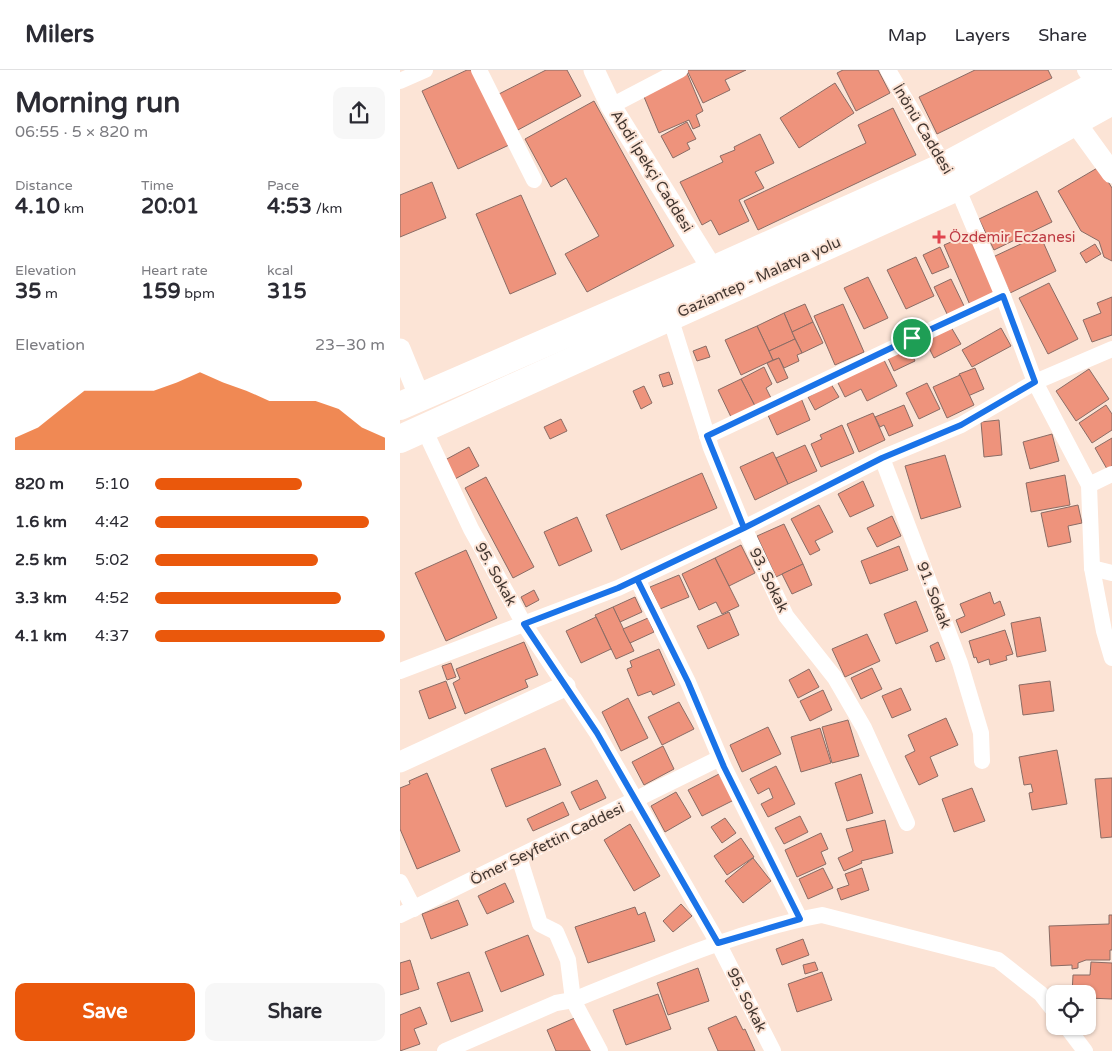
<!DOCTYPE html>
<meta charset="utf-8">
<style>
:root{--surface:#fff;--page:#f7f7f7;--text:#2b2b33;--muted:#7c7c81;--line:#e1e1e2;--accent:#ea580c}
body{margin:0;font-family:"Varela Round",sans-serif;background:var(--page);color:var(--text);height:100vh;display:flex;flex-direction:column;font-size:19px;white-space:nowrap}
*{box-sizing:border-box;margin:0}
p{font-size:16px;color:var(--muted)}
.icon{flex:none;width:28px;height:28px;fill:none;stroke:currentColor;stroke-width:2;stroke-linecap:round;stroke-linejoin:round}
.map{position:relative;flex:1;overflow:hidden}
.side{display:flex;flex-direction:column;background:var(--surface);width:400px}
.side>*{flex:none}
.fabs{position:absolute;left:646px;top:915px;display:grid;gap:10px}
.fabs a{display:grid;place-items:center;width:50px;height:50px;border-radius:10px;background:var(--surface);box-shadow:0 1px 4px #0004;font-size:25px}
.pin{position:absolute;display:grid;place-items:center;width:42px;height:42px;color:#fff;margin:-21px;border:2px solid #fff;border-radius:50%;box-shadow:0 1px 5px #0007}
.round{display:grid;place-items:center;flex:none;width:52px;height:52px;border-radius:10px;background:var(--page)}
.headline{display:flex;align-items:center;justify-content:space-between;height:85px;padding:0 15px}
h1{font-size:28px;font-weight:700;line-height:38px}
.stats{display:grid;grid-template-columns:repeat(3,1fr);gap:8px;height:85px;padding:5px 15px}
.stats div{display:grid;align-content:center}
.stats b{font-size:21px;font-weight:700}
.stats small{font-size:14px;font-weight:400}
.stats p{font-size:14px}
.chart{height:140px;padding:10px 15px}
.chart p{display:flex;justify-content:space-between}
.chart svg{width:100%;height:90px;margin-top:5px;fill:var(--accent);opacity:.7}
.cta{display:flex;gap:10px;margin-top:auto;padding:10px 15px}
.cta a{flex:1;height:58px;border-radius:10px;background:var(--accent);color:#fff;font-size:20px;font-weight:700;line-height:58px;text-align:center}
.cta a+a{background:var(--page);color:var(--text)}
ul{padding:0 15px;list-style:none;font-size:16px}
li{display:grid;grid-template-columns:80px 60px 1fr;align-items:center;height:38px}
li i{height:12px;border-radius:6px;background:var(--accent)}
header{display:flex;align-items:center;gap:30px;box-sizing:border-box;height:70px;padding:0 25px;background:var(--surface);border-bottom:1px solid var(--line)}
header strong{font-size:24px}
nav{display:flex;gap:28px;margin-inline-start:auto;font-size:18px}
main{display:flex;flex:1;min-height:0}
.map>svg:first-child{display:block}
.building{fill:#ee937c;stroke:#8a6c65}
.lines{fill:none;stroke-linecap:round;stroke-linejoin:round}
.minor{stroke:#fff;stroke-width:16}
.tertiary{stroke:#fff;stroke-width:21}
.trunk{stroke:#fff;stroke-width:28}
.route-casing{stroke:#fff;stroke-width:10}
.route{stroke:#1a73e8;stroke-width:6}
.health-dot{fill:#e0444e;stroke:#fce4d6;stroke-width:2}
.labels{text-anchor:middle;stroke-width:4;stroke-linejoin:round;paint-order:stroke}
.street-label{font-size:15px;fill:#433731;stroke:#fce4d6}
.health-label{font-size:15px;fill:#be3a42;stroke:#fce4d6;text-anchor:start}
</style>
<header>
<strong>Milers</strong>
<nav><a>Map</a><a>Layers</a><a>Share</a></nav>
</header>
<main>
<section class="side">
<div class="headline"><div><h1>Morning run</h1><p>06:55 · 5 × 820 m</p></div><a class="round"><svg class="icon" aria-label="share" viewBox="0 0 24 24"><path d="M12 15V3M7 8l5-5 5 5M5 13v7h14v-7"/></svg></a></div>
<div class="stats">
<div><p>Distance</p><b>4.10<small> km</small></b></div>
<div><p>Time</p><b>20:01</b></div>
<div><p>Pace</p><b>4:53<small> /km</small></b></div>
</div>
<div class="stats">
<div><p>Elevation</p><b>35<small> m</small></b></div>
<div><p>Heart rate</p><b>159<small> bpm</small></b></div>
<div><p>kcal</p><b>315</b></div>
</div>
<div class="chart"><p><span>Elevation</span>23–30 m</p>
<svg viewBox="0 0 160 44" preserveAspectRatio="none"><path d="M0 44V38L10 33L20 24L30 15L40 15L50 15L60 15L70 11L80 6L90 11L100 15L110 20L120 20L130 20L140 24L150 33L160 38V44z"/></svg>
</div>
<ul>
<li><b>820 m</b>5:10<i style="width:64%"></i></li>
<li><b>1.6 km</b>4:42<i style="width:93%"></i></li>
<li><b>2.5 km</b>5:02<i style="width:71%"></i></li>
<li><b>3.3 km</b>4:52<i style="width:81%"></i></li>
<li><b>4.1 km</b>4:37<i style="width:100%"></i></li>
</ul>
<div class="cta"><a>Save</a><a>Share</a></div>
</section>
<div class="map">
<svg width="712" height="981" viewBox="0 0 712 981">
<rect width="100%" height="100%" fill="#fce4d6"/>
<!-- building -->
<g class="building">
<path d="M67,0H75L109,75L58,99L22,21Z"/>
<path d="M146,0H167L181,26L116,61L97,25Z"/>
<path d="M287,0H346L325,10L330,20L303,33Z"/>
<path d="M443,0H478L490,23L456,41L437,3Z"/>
<path d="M575,0H648L652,8L537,64L519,27Z"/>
<path d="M287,3L303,41L296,45L300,56L293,59L289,50L259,63L242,22Z"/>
<path d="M435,13L454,43L399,78L380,48Z"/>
<path d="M194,31L274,176L187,222L165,184L199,166L166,108L151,117L125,69Z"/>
<path d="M493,38L516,85L358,160L344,131L466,73L458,55Z"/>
<path d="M287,52L296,69L287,73L290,79L273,88L261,66Z"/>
<path d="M360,64L374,93L355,102L364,118L339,130L349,151L319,165L311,150L302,155L280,112L323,92L320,86L335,80L334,77Z"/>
<path d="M699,97L712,118V191L704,187L699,171L681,161L658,121Z"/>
<path d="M32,112L46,148L0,167V125Z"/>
<path d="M637,121L652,152L594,180L579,149Z"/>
<path d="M121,125L156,204L110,224L76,144Z"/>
<path d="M572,163L597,224L570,235L544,175Z"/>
<path d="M640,165L656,201L610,223L593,187Z"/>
<path d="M695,174L701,184L686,193L680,183Z"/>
<path d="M540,177L549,197L532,204L523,185Z"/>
<path d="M516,187L534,226L506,239L487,200Z"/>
<path d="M468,207L488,248L464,259L444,218Z"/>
<path d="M551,209L565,238L548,246L534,217Z"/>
<path d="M649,213L678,269L648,284L619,228Z"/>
<path d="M712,227V265L692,272L683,250L701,243L697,233Z"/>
<path d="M405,234L413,252L392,262L384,243Z"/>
<path d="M443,234L464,282L435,295L414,246Z"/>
<path d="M384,243L395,269L369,281L357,256Z"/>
<path d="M413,252L423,273L402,283L392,262Z"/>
<path d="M357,256L373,290L341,305L325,270Z"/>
<path d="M551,257L561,274L534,288L525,270Z"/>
<path d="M601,258L611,276L572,297L562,280Z"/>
<path d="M395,269L402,283L397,285L399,291L384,298L379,288L373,290L369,281Z"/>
<path d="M306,276L310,287L297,291L293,281Z"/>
<path d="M509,278L515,291L494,301L488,288Z"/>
<path d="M379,288L388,308L377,313L367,293Z"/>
<path d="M483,288L497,316L467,331L461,319L445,327L437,311Z"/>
<path d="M364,297L372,314L366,318L372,330L356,338L341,309Z"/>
<path d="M575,298L584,319L568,326L559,304Z"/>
<path d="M689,299L709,329L676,351L656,321Z"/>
<path d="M269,302L273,314L263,317L259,305Z"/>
<path d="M560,305L574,335L547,348L533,317Z"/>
<path d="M341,309L356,338L332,349L318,320Z"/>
<path d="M527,313L540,339L519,349L506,323Z"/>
<path d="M431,314L439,327L415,340L408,327Z"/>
<path d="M244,316L252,333L241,339L233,321Z"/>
<path d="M401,328L410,350L377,365L367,343Z"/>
<path d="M504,335L513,356L489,366L484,355L480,357L475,347Z"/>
<path d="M706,335L712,344V360L692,373L679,353Z"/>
<path d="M473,343L485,370L459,382L447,354Z"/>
<path d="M161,349L167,361L150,369L144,357Z"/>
<path d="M599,350L602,385L584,387L581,352Z"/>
<path d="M442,355L454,383L421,397L411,374L422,369L420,365Z"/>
<path d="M652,364L659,391L630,399L623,372Z"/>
<path d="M712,368V396L707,399L695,378Z"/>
<path d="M405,375L417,401L388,414L376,388Z"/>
<path d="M69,377L79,396L55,409L45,390Z"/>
<path d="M373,382L388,414L355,430L340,397Z"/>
<path d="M545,385L561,437L521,449L505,396Z"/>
<path d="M302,403L317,438L221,480L206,445Z"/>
<path d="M665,405L670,435L631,442L626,413Z"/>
<path d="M86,407L134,497L113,508L65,418Z"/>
<path d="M463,411L474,436L450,447L438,424Z"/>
<path d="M419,435L433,462L415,471L420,480L410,485L391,449Z"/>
<path d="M678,435L682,453L668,456L671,472L648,477L641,443Z"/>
<path d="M492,446L501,466L477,477L467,458Z"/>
<path d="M177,447L192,481L159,496L144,462Z"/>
<path d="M384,454L403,494L376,507L357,466Z"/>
<path d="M341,475L355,503L329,516L315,488Z"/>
<path d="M499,476L508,500L470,514L461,491Z"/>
<path d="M66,480L97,548L46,571L15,503Z"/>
<path d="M315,488L339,536L322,544L316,532L299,540L282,504Z"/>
<path d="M403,494L412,515L392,524L382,504Z"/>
<path d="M279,505L289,527L260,539L250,517Z"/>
<path d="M134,520L139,530L126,537L121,527Z"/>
<path d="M590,522L594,534L600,531L605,545L561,563L556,550L565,546L560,534Z"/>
<path d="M235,527L242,542L220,552L213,537Z"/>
<path d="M516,531L528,561L496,574L484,544Z"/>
<path d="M213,537L234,581L216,589L195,545Z"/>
<path d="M329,542L339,565L308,579L297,556Z"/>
<path d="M196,547L211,579L181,593L166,561Z"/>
<path d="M640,547L646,581L617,587L611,553Z"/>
<path d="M248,548L254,562L230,573L223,559Z"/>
<path d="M605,560L613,584L606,586L607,590L590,595L589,589L578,593L576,587L574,588L569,571Z"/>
<path d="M467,564L480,591L445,607L432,579Z"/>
<path d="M124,572L138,605L125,610L128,617L65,644L53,613L60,609L56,599Z"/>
<path d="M538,572L545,589L536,592L530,576Z"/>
<path d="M259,579L275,615L253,625L251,621L238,626L227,599L232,597L230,591Z"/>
<path d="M51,593L56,607L47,610L42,596Z"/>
<path d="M472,598L482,619L461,629L451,608Z"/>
<path d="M409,599L419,617L398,628L389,610Z"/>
<path d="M46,611L56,638L29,649L19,621Z"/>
<path d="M650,611L654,641L623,645L619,615Z"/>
<path d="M501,618L511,640L492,648L482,626Z"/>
<path d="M423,620L432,640L410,651L400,631Z"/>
<path d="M228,628L248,668L221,681L202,642Z"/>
<path d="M279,632L294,659L262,675L248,647Z"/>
<path d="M546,648L558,675L530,687L538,706L519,715L505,686L515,681L508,665Z"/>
<path d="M448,650L459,686L432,693L422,657Z"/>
<path d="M368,657L381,684L342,702L330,675Z"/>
<path d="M420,658L431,693L401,702L391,667Z"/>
<path d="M263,676L274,699L244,715L232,692Z"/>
<path d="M145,678L161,715L106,737L91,699Z"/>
<path d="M657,680L667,734L632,740L629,723L633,722L631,714L624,715L619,687Z"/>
<path d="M376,696L395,734L368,747L361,734L373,728L369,718L358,724L350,709Z"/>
<path d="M27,703L60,781L17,799L0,759V718L10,714L9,711Z"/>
<path d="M319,704L334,730L302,746L288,720Z"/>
<path d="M461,704L473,743L447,751L435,713Z"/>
<path d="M712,708V767L701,768L695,709Z"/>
<path d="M197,710L206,728L180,740L171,722Z"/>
<path d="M572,718L585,751L554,762L542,729Z"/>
<path d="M276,722L291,747L265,762L251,736Z"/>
<path d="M163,732L169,745L133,761L127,749Z"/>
<path d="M400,746L408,762L384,774L375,758Z"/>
<path d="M325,748L336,763L322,773L311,757Z"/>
<path d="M485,750L493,783L461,791L462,793L444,801L438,788L453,781L446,759Z"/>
<path d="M230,754L260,806L234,821L204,770Z"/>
<path d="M421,763L428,779L421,782L426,794L397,807L385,780Z"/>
<path d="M341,768L354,787L327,805L314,786Z"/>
<path d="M353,788L371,811L343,833L325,811Z"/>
<path d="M423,798L433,818L408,829L399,809Z"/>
<path d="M462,798L469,820L441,830L437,819L449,815L445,804Z"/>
<path d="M105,813L114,832L87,844L78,826Z"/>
<path d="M58,830L68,855L31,869L22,844Z"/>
<path d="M281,834L292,846L273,862L263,851Z"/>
<path d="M235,837L238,845L245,842L255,871L188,893L175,857Z"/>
<path d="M709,845H712V880H710V890H686L678,893V898L672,899V895L651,896L649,856L709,854Z"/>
<path d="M128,865L144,905L101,922L85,882Z"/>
<path d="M403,869L409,885L382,895L376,879Z"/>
<path d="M10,890L19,919L0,925V893Z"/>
<path d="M415,892L418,900L405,904L403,895Z"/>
<path d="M691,892L712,893V929L688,928V924H672L673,905H690Z"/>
<path d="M298,898L309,931L268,945L257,913Z"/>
<path d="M69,902L83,941L51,952L37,913Z"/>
<path d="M422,902L432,930L397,942L388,914Z"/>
<path d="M258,924L271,959L226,975L213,940Z"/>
<path d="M20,937L27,954L14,959L20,974L0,981V945Z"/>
<path d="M336,946L343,960L345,959L355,981H318L308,958Z"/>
<path d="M177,947L192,981H156L147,960Z"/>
</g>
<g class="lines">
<!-- minor -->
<g class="minor">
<path d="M79,0L134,110"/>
<path d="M488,0L557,117L603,226L635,312L689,415L692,498L704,561L712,588"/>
<path d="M685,0L696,16"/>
<path d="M0,11L25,0"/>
<path d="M211,36L280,0"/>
<path d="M270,247L311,378L344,458L386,546L435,608L464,658L507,753"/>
<path d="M24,359L71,459L124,554L197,663L318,873L373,981"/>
<path d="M307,366L603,226"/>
<path d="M482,388L560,593L581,663L582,691"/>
<path d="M689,415L712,404"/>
<path d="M692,498L712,503"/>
<path d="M237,509L288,612L324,697L400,849"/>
<path d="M0,601L218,518L344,458L482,388L561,355L635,312L712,279"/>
<path d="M119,787L140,854L156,862L168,890L173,930L200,981"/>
<path d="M0,812L14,839"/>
<path d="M0,845L320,688"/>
<path d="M666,956L685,981"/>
<path d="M45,981L156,933L173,930C254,898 336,861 422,845L598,890L641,924L655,942"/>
</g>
<!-- tertiary -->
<g class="tertiary">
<path d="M194,0L211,36L313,200"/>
<path d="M675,52L712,103"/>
<path d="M0,279L20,328"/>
<path d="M0,692L165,616"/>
</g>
<!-- trunk -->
<g class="trunk">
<path d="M0,336L313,200L545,96L712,7"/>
<path d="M0,369L557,117L712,31"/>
</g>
</g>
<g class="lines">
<!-- route casing -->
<g class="route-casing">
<path id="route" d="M512,268L307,366L344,458L218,518L124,554L197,663L318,873L400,849L324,697L288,612L237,509L344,458L482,388L561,355L635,312L603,226L512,268"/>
</g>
<!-- route -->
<use href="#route" class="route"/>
</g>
<!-- markers -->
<path class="health-dot" d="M536.5 159.5h5v5h5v5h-5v5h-5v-5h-5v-5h5z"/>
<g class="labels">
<!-- street labels -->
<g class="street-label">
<text transform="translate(523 59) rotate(59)" y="5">İnönü Caddesi</text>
<text transform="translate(252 101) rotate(58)" y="5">Abdi İpekçi Caddesi</text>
<text transform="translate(359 207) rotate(-24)" y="5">Gaziantep - Malatya yolu</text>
<text transform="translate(96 504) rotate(61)" y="5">95. Sokak</text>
<text transform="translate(369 510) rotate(64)" y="5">93. Sokak</text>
<text transform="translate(534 525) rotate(69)" y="5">91. Sokak</text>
<text transform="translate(147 774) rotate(-26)" y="5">Ömer Seyfettin Caddesi</text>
<text transform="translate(347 930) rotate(63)" y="5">95. Sokak</text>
</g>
<!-- health labels -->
<g class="health-label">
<text x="549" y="172">Özdemir Eczanesi</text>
</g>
</g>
</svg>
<div class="fabs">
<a><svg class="icon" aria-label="locate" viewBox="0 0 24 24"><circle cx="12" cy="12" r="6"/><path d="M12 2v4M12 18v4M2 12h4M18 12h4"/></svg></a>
</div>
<div class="pin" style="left:512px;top:268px;background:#1e9e55"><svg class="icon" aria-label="arrive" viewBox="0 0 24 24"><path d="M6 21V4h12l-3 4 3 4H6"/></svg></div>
</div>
</main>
